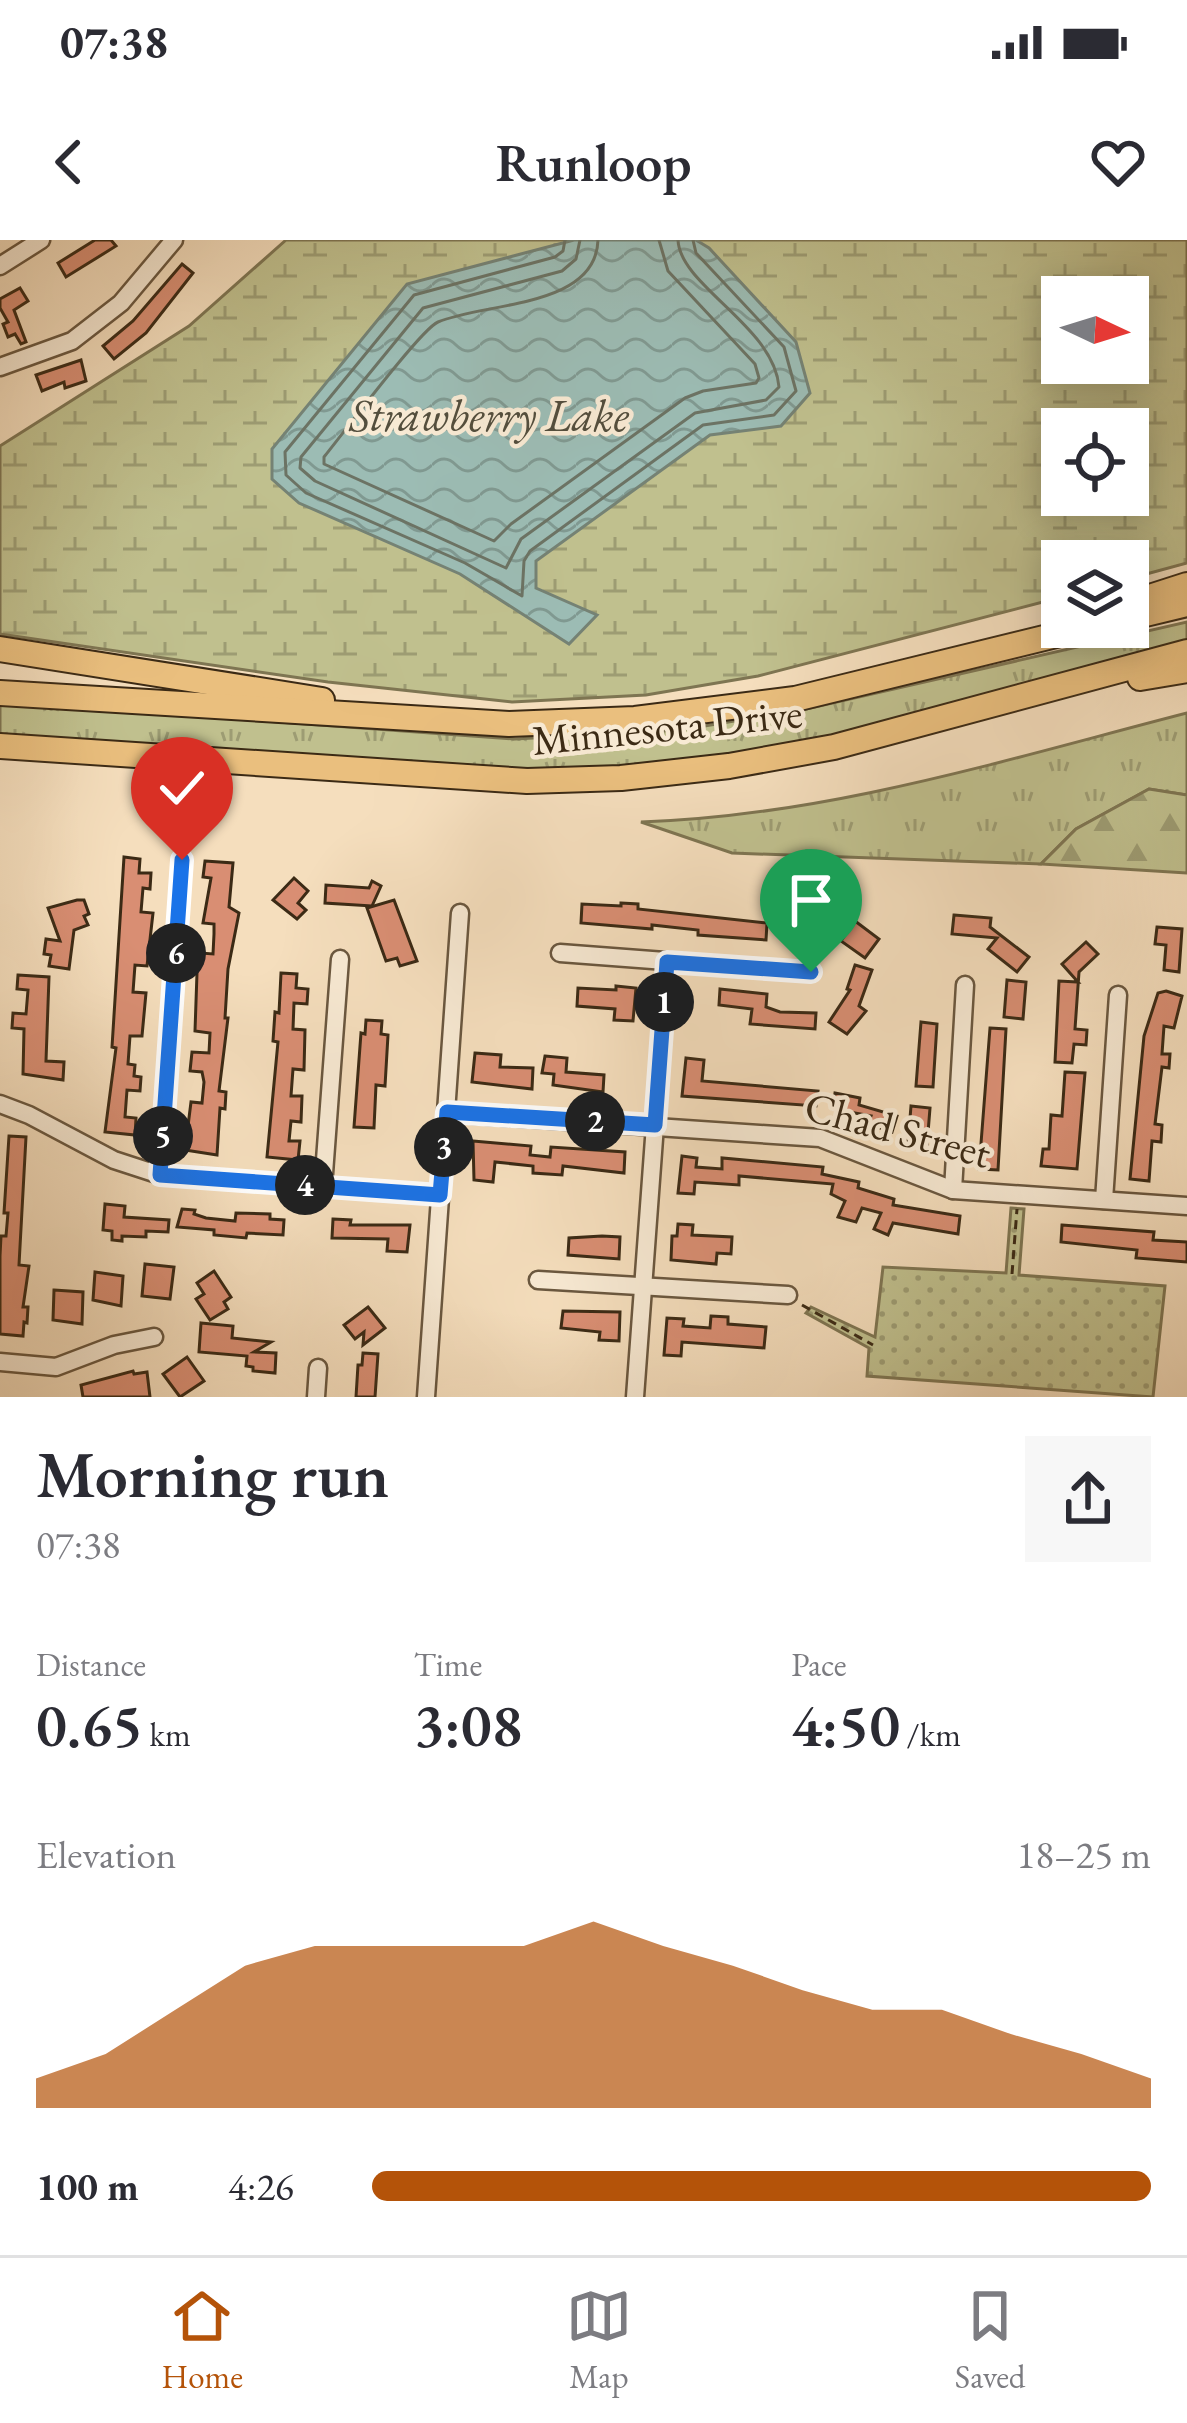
<!DOCTYPE html>
<meta charset="utf-8">
<style>
:root{--surface:#fff;--page:#f7f7f7;--text:#2b2b33;--muted:#7c7c81;--line:#e1e1e2;--accent:#b45309}
body{margin:0;font-family:"EB Garamond",serif;background:var(--page);color:var(--text);height:100vh;display:flex;flex-direction:column;font-size:45px;white-space:nowrap}
*{box-sizing:border-box;margin:0}
p{font-size:39px;color:var(--muted)}
.icon{flex:none;width:66px;height:66px;fill:none;stroke:currentColor;stroke-width:2;stroke-linecap:round;stroke-linejoin:round}
.map{position:relative;height:1157px;overflow:hidden}
.sheet{display:flex;flex-direction:column;background:var(--surface);flex:1}
.sheet>*{flex:none}
.needle{width:78px;rotate:94deg}
.fabs{position:absolute;left:1041px;top:36px;display:grid;gap:24px}
.fabs a{display:grid;place-items:center;width:108px;height:108px;border-radius:0px;background:var(--surface);box-shadow:0 6px 30px #0003;font-size:60px}
.pin{position:absolute;display:grid;place-items:center;width:102px;height:102px;color:#fff;margin:-123px -51px;border-radius:50% 50% 50% 0;rotate:-45deg;box-shadow:0 0 12px #0007}
.pin .icon{rotate:45deg}
.km{position:absolute;width:60px;height:60px;margin:-30px;border-radius:50%;background:#222;color:#fff;font-size:33px;line-height:60px;text-align:center}
.round{display:grid;place-items:center;flex:none;width:126px;height:126px;border-radius:0px;background:var(--page)}
.overview{display:flex;align-items:center;justify-content:space-between;height:204px;padding:0 36px}
h1{font-size:66px;font-weight:600;line-height:90px}
.metrics{display:grid;grid-template-columns:repeat(3,1fr);gap:18px;height:204px;padding:12px 36px}
.metrics div{display:grid;align-content:center}
.metrics b{font-size:60px;font-weight:600}
.metrics small{font-size:33px;font-weight:400}
.metrics p{font-size:33px}
.chart{height:336px;padding:24px 36px}
.chart p{display:flex;justify-content:space-between}
.chart svg{width:100%;height:216px;margin-top:12px;fill:var(--accent);opacity:.7}
ul{padding:0 36px;list-style:none;font-size:39px}
li{display:grid;grid-template-columns:192px 144px 1fr;align-items:center;height:90px}
li i{height:30px;border-radius:15px;background:var(--accent)}
.status{display:flex;justify-content:space-between;align-items:center;height:84px;padding:0 60px;background:var(--surface);direction:ltr}
.status svg{height:33px;fill:currentColor}
header{display:flex;justify-content:space-between;align-items:center;height:156px;padding:0 36px;background:var(--surface);font-size:54px;font-weight:600}
.tabs{display:flex;justify-content:space-around;align-items:center;height:168px;border-top:3px solid var(--line);background:var(--surface);font-size:33px;color:var(--muted)}
.tabs a{display:grid;justify-items:center;gap:6px}
.tabs .active{color:var(--accent)}
.map>svg:first-child{display:block}
.grass{fill:url(#grass-tufts);stroke:#7e7552;stroke-width:3}
.forest{fill:url(#forest-firs);stroke:#7e7552;stroke-width:3}
.wetland{fill:url(#wetland-marsh);stroke:#7e7552;stroke-width:3;fill-rule:evenodd}
.park{fill:url(#park-dots);stroke:#7e7552;stroke-width:3}
.water{fill:url(#water-waves);stroke:#758274;stroke-width:3}
.lines{fill:none;stroke-linecap:round;stroke-linejoin:round}
.shore{stroke:#6c7364;stroke-width:3}
.building{fill:#d98e73;stroke:#3b2a15;stroke-width:3}
.minor-casing{stroke:#6a573f;stroke-width:21}
.highway-casing{stroke:#3b2a15;stroke-width:28}
.path{stroke:#3b2a15;stroke-width:3;stroke-dasharray:9 6;stroke-linecap:butt}
.minor{stroke:#f8ead4;stroke-width:16}
.highway{stroke:#eabf7e;stroke-width:24}
.route-casing{stroke:#fff;stroke-width:24}
.route{stroke:#1a73e8;stroke-width:15}
.labels{text-anchor:middle;stroke-width:9;stroke-linejoin:round;paint-order:stroke}
.street-label{font-size:42px;fill:#3b2a15;stroke:#f8ead4}
.water-label{font-size:45px;font-style:italic;fill:#534e3d;stroke:#f8ead4}
</style>
<div class="status"><b>07:38</b><svg viewBox="0 0 49 12"><path d="M0 12V9h3v3zM5 12V6h3v6zM10 12V3h3v9zM15 12V0h3v12zM26 1h20v11H26zM47 4h2v5h-2z"/></svg></div>
<header><svg class="icon" aria-label="back" viewBox="0 0 24 24"><path d="M15 5l-7 7 7 7"/></svg>Runloop<svg class="icon" aria-label="heart" viewBox="0 0 24 24"><path d="M12 20l-8-8c-3-5 5-10 8-4 3-6 11-1 8 4z"/></svg></header>
<div class="map">
<svg width="1187" height="1157" viewBox="0 0 1187 1157">
<defs>
<pattern id="grass-tufts" width="24" height="20" patternUnits="userSpaceOnUse" patternTransform="scale(3)"><rect width="24" height="20" fill="#c0c08e"/><path d="M3 7l-1-3M5 7V3M7 7l1-3M15 17l-1-3M17 17v-4M19 17l1-3" fill="none" stroke="#9d9c73"/></pattern>
<pattern id="forest-firs" width="22" height="20" patternUnits="userSpaceOnUse" patternTransform="scale(3)"><rect width="22" height="20" fill="#c0c08e"/><path d="M5 1l3.5 6h-7zM16 11l3.5 6h-7z" fill="#9d9c73"/></pattern>
<pattern id="wetland-marsh" width="20" height="14" patternUnits="userSpaceOnUse" patternTransform="scale(3)"><rect width="20" height="14" fill="#c0c08e"/><path d="M1 5h8M5 5V1M11 12h8M15 12V8" fill="none" stroke="#9d9c73"/></pattern>
<pattern id="park-dots" width="8" height="8" patternUnits="userSpaceOnUse" patternTransform="scale(3)"><rect width="8" height="8" fill="#c0c08e"/><path d="M2 2h.1M6 6h.1" fill="none" stroke="#9d9c73" stroke-width="1.8" stroke-linecap="round"/></pattern>
<pattern id="water-waves" width="16" height="10" patternUnits="userSpaceOnUse" patternTransform="scale(3)"><rect width="16" height="10" fill="#9cbcb4"/><path d="M0 5q4-4 8 0t8 0" fill="none" stroke="#809991"/></pattern>
</defs>
<rect width="100%" height="100%" fill="#f5debd"/>
<filter id="stains"><feTurbulence type="fractalNoise" baseFrequency=".00167" numOctaves="4"/><feColorMatrix values="0 0 0 0 .2 0 0 0 0 .09 0 0 0 0 .02 0 0 0 .5 -.17"/></filter>
<radialGradient id="worn" r=".72"><stop offset=".6" stop-color="#630" stop-opacity="0"/><stop offset="1" stop-color="#630" stop-opacity=".3"/></radialGradient>
<!-- grass -->
<g class="grass">
<path d="M1187,382V401L810,503L645,525L554,532L0,495V462L515,499L681,490L806,469Z"/>
<path d="M1187,473V555L1149,549L1076,589L1041,624L732,613L641,582C827,576 1008,519 1187,473Z"/>
</g>
<!-- forest -->
<path class="forest" d="M1149,549L1187,555V633L1041,624L1076,589Z"/>
<!-- wetland -->
<path class="wetland" d="M286,0H1187V323L1128,339V321H1062V357L758,436L646,455L512,462L328,442L0,394V206L189,86ZM1062,57H1128V123H1062ZM1062,189H1128V255H1062Z"/>
<!-- park -->
<path class="park" d="M1011,968L1024,969L1019,1035L1165,1046L1153,1157L867,1136L869,1108L806,1073L811,1067L875,1097L883,1027L1006,1033Z"/>
<!-- water -->
<path class="water" d="M574,0H696L709,8L796,102L810,153L781,186L710,195L536,321V348L597,375L569,404L460,334L299,263L272,239V209L407,44Z"/>
<g class="lines">
<!-- shore -->
<g class="shore">
<path d="M565,0L563,11L555,17L414,55L285,212L286,235L306,253L465,323L522,356L524,321L530,311L703,185L774,175L796,151L784,107L696,13L693,0"/>
<path d="M580,0L576,19L562,31L423,68L301,217L300,228L315,241L506,328L521,299L695,173L766,160L779,147C774,86 680,46 678,0"/>
<path d="M598,0C596,68 486,62 438,82C421,89 342,195 324,217V224L494,301L511,284L685,158L703,151L756,143L759,138L755,124L668,31L659,0"/>
</g>
</g>
<!-- building -->
<g class="building">
<path d="M95,0H111L116,6L66,37L58,23Z"/>
<path d="M182,24L193,33L146,93L114,119L103,106L133,81Z"/>
<path d="M20,48L28,61L14,70L26,102L21,104L15,94L8,97L3,84L8,82L0,68V59Z"/>
<path d="M81,120L86,141L65,148L64,142L42,151L36,135Z"/>
<path d="M124,617L140,619L139,633H151L150,649L143,648L141,672L153,673L147,726L135,725L133,752L146,753L142,796H130L128,824L135,825L134,836L141,837L140,851L127,850L125,877L136,878L135,895L105,892L116,808L112,807Z"/>
<path d="M205,621L233,623L229,667L239,673L228,729L225,778H228L219,851L226,852L225,869L220,868L217,915L185,910L191,862L202,863L204,842L202,832L190,831L192,812L209,813L210,793L195,791L197,733L201,713L213,714L214,694V684L203,683L211,638L203,637Z"/>
<path d="M294,638L308,651L298,663L306,670L297,679L273,660Z"/>
<path d="M372,641L381,646L372,666L325,663L326,645L369,648Z"/>
<path d="M77,660H84L89,674L84,676L88,685L74,690L69,729L49,726L51,715L44,714L46,699L60,701L48,668Z"/>
<path d="M394,660L417,721L400,726L397,718L386,721L367,668Z"/>
<path d="M814,662L844,669L842,695L778,690L779,672L813,674Z"/>
<path d="M621,663L638,664V669L767,683L766,700L698,695V690L652,685V689L581,683L582,664L621,666Z"/>
<path d="M954,675L991,678L990,687L1029,717L1017,732L988,709L997,698L952,694Z"/>
<path d="M855,681L879,699L865,718L841,701Z"/>
<path d="M1157,687L1182,689L1179,732L1164,730L1166,705L1155,704Z"/>
<path d="M1086,702L1098,714L1079,732L1075,789L1087,790L1086,805L1074,804L1072,823L1055,822L1059,741L1078,742L1062,724Z"/>
<path d="M855,725L872,730L859,766L866,771L847,794L829,782L850,750L847,749Z"/>
<path d="M281,733L297,734L296,748L308,749L307,764L294,763L293,789L305,790L304,830L293,829L291,856H302L301,882L291,881L289,901H300L298,920L267,917L278,802L273,801L275,772L279,773Z"/>
<path d="M18,735L49,737L46,821L64,822L63,840L23,834L24,789L12,788L13,773L26,774L28,750L17,749Z"/>
<path d="M1007,740L1026,742L1023,779L1004,777Z"/>
<path d="M616,746L636,748L633,781L614,780L615,769L577,766L578,748L616,750Z"/>
<path d="M720,749L767,754L766,767L780,772L816,773L815,789L750,784L752,769L719,765Z"/>
<path d="M1166,751L1182,756L1174,788L1164,786L1162,814H1170L1169,828L1162,827L1155,884L1162,885L1161,902L1152,901L1149,941L1130,939L1144,796L1158,753Z"/>
<path d="M366,780L382,781L381,794L388,795L385,846L376,845L374,888L354,887L361,793L365,794Z"/>
<path d="M921,782L937,784L933,847L916,846Z"/>
<path d="M990,788L1006,789L998,930L979,929Z"/>
<path d="M475,813L501,815L500,827L533,828L532,849L472,842Z"/>
<path d="M545,816L567,818L566,832L604,835L603,852L553,845L554,834L542,833Z"/>
<path d="M686,818L704,820L702,841L818,851L816,866L682,856Z"/>
<path d="M1065,832L1085,833L1077,929L1041,926L1043,909H1049L1051,875L1062,876Z"/>
<path d="M835,853L860,858L859,865L897,876L892,892L868,884L871,876L833,869Z"/>
<path d="M911,866L930,868L927,905L908,903Z"/>
<path d="M9,896L26,897L19,1025L29,1026L23,1067H28L27,1083L24,1082L23,1096L0,1094V1016L1,996H6L8,973H4Z"/>
<path d="M473,901L531,906L530,915L550,917L551,907L625,912L624,933L563,926L562,935L533,933V926L495,922L493,942L474,940Z"/>
<path d="M682,916L697,918L696,927L722,929V918L823,927L822,934L859,942L858,948L894,959L893,965L960,976L958,994L893,983L888,995L874,989L881,973L862,968L856,982L838,977L845,961L831,954L833,944L739,936V945L695,942L694,954L678,953Z"/>
<path d="M105,964L125,966L124,977L169,980L168,992L146,991V997L122,996V1001L112,1000V991L103,990Z"/>
<path d="M182,969L195,970L194,974L206,978L235,981L236,973L270,974V979L284,980L283,995L247,993L246,998L214,995V990L177,987Z"/>
<path d="M333,979L351,980L350,985H410L407,1012L387,1011L388,999L332,998Z"/>
<path d="M678,984L693,985L692,995L732,997L731,1014L717,1013L716,1024L671,1020L672,996H677Z"/>
<path d="M1062,985L1154,992L1153,1000L1187,1002V1022L1136,1018L1137,1010L1061,1002Z"/>
<path d="M602,996L620,997L619,1019L568,1015L569,998Z"/>
<path d="M145,1024L174,1027L170,1059L142,1056Z"/>
<path d="M214,1031L231,1057L224,1062L228,1069L210,1080L196,1059L204,1054L197,1043Z"/>
<path d="M95,1032L123,1036L121,1066L93,1060Z"/>
<path d="M54,1050L83,1052L82,1084L53,1080Z"/>
<path d="M368,1067L385,1088L363,1105L364,1092L355,1099L344,1085Z"/>
<path d="M563,1071L620,1072L619,1101L599,1100L600,1092L561,1088Z"/>
<path d="M711,1076L728,1077V1084L766,1087L764,1108L682,1102L681,1116L664,1115L667,1078L684,1079L683,1086L710,1088Z"/>
<path d="M201,1083L233,1086L232,1098L271,1102L254,1112L276,1113L275,1133L253,1131V1127L246,1126L247,1116L199,1112Z"/>
<path d="M363,1113L378,1114L375,1157H356L358,1125H362Z"/>
<path d="M187,1117L204,1141L180,1157L163,1134Z"/>
<path d="M133,1131L134,1134L147,1132L150,1157H83L81,1145Z"/>
</g>
<g class="lines">
<!-- minor casing -->
<g class="minor-casing">
<g id="minor">
<path d="M0,26L41,0"/>
<path d="M0,127L72,101L121,63L174,0"/>
<path d="M560,713L811,732"/>
<path d="M0,864L29,875L114,920L160,935L440,955"/>
<path d="M447,873L820,898L953,950L1187,966"/>
<path d="M160,935L182,620"/>
<path d="M323,947L340,719"/>
<path d="M953,950L965,745"/>
<path d="M1104,960L1118,755"/>
<path d="M538,1040L788,1055"/>
<path d="M0,1122L56,1127L114,1105L154,1097"/>
<path d="M316,1157L318,1128"/>
<path d="M426,1157L460,673"/>
<path d="M635,1157L667,722"/>
</g>
</g>
<!-- highway casing -->
<g class="highway-casing">
<g id="highway">
<path d="M1128,364L1187,345"/>
<path d="M1137,376L1187,364"/>
<path d="M0,409L322,460"/>
<path d="M1140,438L1187,430"/>
<path d="M0,453L509,484L635,479L795,459L1089,387"/>
<path d="M0,506L527,541L621,538L729,526L834,507L1187,412"/>
</g>
</g>
<!-- path -->
<g class="path">
<path d="M1012,1034L1017,969"/>
<path d="M802,1065L873,1105"/>
</g>
<!-- minor -->
<use href="#minor" class="minor"/>
<!-- highway -->
<use href="#highway" class="highway"/>
</g>
<g class="lines">
<!-- route casing -->
<g class="route-casing">
<path id="route" d="M182,620L160,935L440,955L447,872L655,885L667,722L811,732"/>
</g>
<!-- route -->
<use href="#route" class="route"/>
</g>
<g class="labels">
<!-- street labels -->
<g class="street-label">
<text transform="translate(667 486) rotate(-6)" y="15">Minnesota Drive</text>
<text transform="translate(898 889) rotate(15)" y="15">Chad Street</text>
</g>
<!-- water labels -->
<g class="water-label">
<text x="489" y="191">Strawberry Lake</text>
</g>
</g>
<rect width="100%" height="100%" filter="url(#stains)"/>
<rect width="100%" height="100%" fill="url(#worn)"/>
</svg>
<div class="fabs">
<a><svg class="needle" viewBox="-14 -14 28 28"><path d="M0-13l5 13h-10z" fill="#e53935"/><path d="M0 13l5-13h-10z" fill="#7c7c81"/></svg></a>
<a><svg class="icon" aria-label="locate" viewBox="0 0 24 24"><circle cx="12" cy="12" r="6"/><path d="M12 2v4M12 18v4M2 12h4M18 12h4"/></svg></a>
<a><svg class="icon" aria-label="layers" viewBox="0 0 24 24"><path d="M12 4l9 5-9 5-9-5zM3 14l9 5 9-5"/></svg></a>
</div>
<div class="pin" style="left:811px;top:732px;background:#1e9e55"><svg class="icon" aria-label="arrive" viewBox="0 0 24 24"><path d="M6 21V4h12l-3 4 3 4H6"/></svg></div>
<div class="pin" style="left:182px;top:620px;background:#d93025"><svg class="icon" aria-label="check" viewBox="0 0 24 24"><path d="M5 12l5 5 9-10"/></svg></div>
<b class="km" style="left:664px;top:762px">1</b>
<b class="km" style="left:595px;top:881px">2</b>
<b class="km" style="left:444px;top:907px">3</b>
<b class="km" style="left:305px;top:945px">4</b>
<b class="km" style="left:163px;top:896px">5</b>
<b class="km" style="left:176px;top:713px">6</b>
</div>
<section class="sheet">
<div class="overview"><div><h1>Morning run</h1><p>07:38</p></div><a class="round"><svg class="icon" aria-label="share" viewBox="0 0 24 24"><path d="M12 15V3M7 8l5-5 5 5M5 13v7h14v-7"/></svg></a></div>
<div class="metrics">
<div><p>Distance</p><b>0.65<small> km</small></b></div>
<div><p>Time</p><b>3:08</b></div>
<div><p>Pace</p><b>4:50<small> /km</small></b></div>
</div>
<div class="chart"><p><span>Elevation</span>18–25 m</p>
<svg viewBox="0 0 160 44" preserveAspectRatio="none"><path d="M0 44V38L10 33L20 24L30 15L40 11L50 11L60 11L70 11L80 6L90 11L100 15L110 20L120 24L130 24L140 29L150 33L160 38V44z"/></svg>
</div>
<ul>
<li><b>100 m</b>4:26<i style="width:100%"></i></li>
</ul>
</section>
<nav class="tabs">
<a class="active"><svg class="icon" aria-label="home" viewBox="0 0 24 24"><path d="M3 11l9-7 9 7M6 9v11h12V9"/></svg>Home</a>
<a><svg class="icon" aria-label="map" viewBox="0 0 24 24"><path d="M3 6l6-2 6 2 6-2v14l-6 2-6-2-6 2zM9 4v14M15 6v14"/></svg>Map</a>
<a><svg class="icon" aria-label="saved" viewBox="0 0 24 24"><path d="M7 4h10v16l-5-4-5 4z"/></svg>Saved</a>
</nav>
